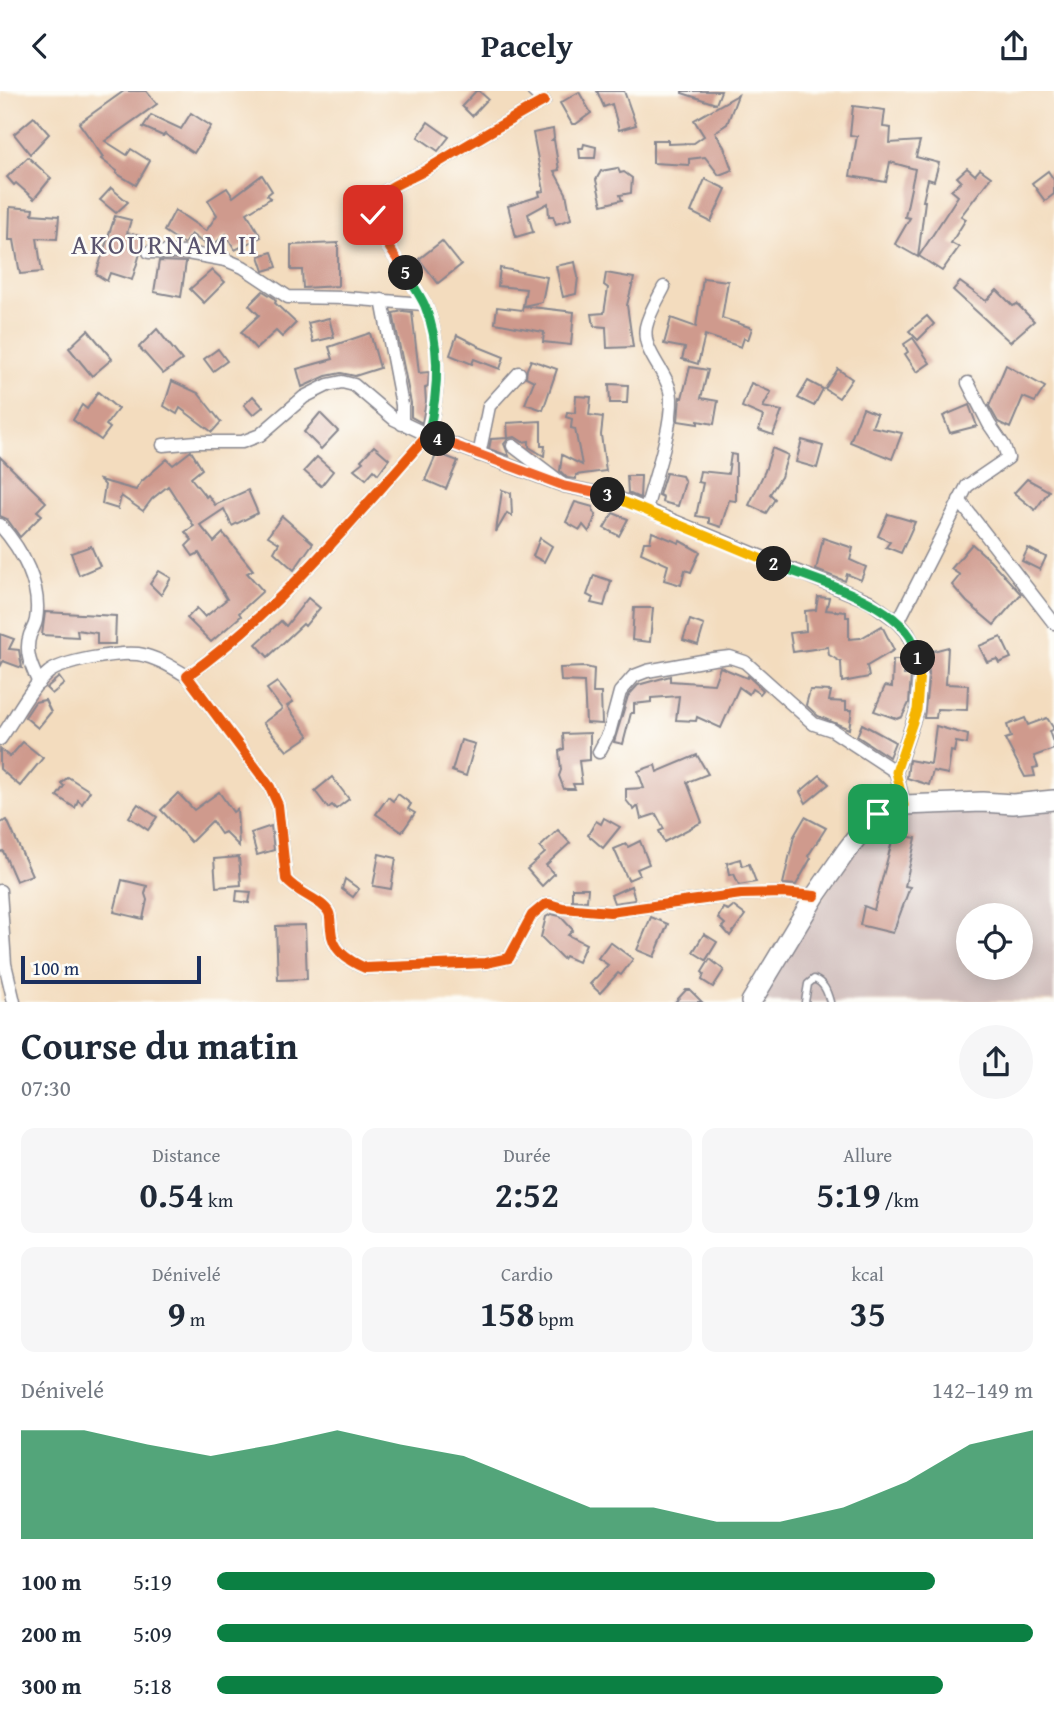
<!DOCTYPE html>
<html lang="fr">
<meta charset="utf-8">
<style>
:root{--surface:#fff;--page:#f6f6f7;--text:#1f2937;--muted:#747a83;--accent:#0b8043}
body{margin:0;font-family:"Gentium Book Plus",serif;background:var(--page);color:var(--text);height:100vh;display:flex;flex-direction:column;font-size:26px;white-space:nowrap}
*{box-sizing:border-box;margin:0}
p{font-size:23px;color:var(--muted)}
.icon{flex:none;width:38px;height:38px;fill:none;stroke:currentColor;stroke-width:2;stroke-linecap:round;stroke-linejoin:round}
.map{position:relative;height:911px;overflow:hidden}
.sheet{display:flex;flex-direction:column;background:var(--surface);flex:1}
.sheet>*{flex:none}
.controls{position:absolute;left:956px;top:812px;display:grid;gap:14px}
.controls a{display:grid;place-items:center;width:77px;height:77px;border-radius:50%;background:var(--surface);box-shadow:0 4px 18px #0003;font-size:35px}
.scale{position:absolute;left:21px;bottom:18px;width:180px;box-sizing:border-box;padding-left:7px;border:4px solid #1b2f5e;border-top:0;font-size:19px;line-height:24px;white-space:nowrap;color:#1b2f5e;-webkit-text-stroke:5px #fdfcf7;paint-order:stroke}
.pin{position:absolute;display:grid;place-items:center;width:60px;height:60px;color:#fff;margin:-30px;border-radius:14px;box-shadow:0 4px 10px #0006}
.km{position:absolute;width:35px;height:35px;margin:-18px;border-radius:50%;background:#222;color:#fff;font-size:19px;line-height:35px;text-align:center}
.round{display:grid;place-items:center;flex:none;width:74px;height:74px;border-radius:37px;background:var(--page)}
.summary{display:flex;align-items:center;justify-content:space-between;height:119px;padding:0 21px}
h1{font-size:38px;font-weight:600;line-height:52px}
.figures{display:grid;grid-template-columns:repeat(3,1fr);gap:10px;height:119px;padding:7px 21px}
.figures div{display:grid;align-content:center;border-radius:14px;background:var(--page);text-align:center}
.figures b{font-size:35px;font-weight:600}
.figures small{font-size:19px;font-weight:400}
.figures p{font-size:19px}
.chart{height:196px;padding:14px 21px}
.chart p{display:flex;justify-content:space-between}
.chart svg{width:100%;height:126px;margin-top:7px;fill:var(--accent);opacity:.7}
ul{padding:0 21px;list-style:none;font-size:23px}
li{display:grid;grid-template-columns:112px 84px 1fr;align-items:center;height:52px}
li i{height:18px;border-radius:9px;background:var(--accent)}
header{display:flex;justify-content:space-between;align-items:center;height:91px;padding:0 21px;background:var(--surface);font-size:32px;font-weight:600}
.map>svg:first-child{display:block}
.industrial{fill:#d1bfbd;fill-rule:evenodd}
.building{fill:#cf9a8d}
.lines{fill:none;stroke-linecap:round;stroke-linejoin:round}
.lane-casing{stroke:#87868e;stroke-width:9}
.street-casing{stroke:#87868e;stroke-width:15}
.secondary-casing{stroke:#87868e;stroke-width:22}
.lane{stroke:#fff;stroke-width:6}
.street{stroke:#fff;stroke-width:12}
.secondary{stroke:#fff;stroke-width:19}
.cycleway-casing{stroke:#fdfcf7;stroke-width:15}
.cycleway{stroke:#e8590c;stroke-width:10}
.split-1-casing{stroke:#fff;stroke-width:14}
.split-2-casing{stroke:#fff;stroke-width:14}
.split-3-casing{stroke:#fff;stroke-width:14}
.split-4-casing{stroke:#fff;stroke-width:14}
.split-5-casing{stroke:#fff;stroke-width:14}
.split-6-casing{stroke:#fff;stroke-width:14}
.split-1{stroke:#f5b400;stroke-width:9}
.split-2{stroke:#22a559;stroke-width:9}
.split-3{stroke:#f5b400;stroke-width:9}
.split-4{stroke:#f0652b;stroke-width:9}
.split-5{stroke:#22a559;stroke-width:9}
.split-6{stroke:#f0652b;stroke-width:9}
.labels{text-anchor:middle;stroke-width:5;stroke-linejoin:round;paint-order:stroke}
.quarter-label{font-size:28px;letter-spacing:2px;fill:#5a546e;stroke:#fdfcf7}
</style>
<header><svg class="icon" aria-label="back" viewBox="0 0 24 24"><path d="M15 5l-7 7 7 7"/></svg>Pacely<svg class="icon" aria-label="share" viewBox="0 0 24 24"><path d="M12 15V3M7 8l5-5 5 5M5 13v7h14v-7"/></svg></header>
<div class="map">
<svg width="1054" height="911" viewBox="0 0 1054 911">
<rect width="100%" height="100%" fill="#fdfcf7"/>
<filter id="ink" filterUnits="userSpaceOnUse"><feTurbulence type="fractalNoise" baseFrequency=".0143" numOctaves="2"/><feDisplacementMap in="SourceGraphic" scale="14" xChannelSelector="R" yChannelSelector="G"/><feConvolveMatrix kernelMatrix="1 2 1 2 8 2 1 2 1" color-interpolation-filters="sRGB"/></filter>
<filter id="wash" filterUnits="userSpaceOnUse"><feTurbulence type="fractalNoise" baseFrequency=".00686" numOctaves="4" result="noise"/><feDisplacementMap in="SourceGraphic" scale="28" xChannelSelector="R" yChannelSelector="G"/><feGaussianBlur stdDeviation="1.57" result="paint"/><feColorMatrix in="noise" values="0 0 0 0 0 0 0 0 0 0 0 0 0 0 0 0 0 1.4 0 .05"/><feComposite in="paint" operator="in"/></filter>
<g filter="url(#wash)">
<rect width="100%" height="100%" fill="#f3dcbe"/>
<!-- industrial -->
<path class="industrial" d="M1054,717V910L753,911L874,730L896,720ZM968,824H1020V877H968Z"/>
<g id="blocks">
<!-- building -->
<g class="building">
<path d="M124,0H146L157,13L105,50L127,64L131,58L150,70L136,94L116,82L117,80L101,68L103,66L79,32Z"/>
<path d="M476,0H479L488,8L472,25L462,15Z"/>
<path d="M597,0H624L636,34L619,39L612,13L604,16Z"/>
<path d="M682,0H721L716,13L682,2Z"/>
<path d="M579,1L591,22L576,33H572L560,12Z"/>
<path d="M738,4L727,33L715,41L724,56L732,79L719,84L705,66L689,68V74L653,72V49H668V53L694,52L704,45L694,29Z"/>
<path d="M853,15L885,19L883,36L891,37L890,52L920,50L916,66L939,72L934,90L928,88L923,110H925L918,166L895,153L910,127L905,126L915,78L890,71L886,91L850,85L857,45L850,44Z"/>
<path d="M191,22L211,35L194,62L165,43L163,45L143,36L151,24L181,38Z"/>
<path d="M34,26L49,43L30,63L14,43Z"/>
<path d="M428,31L449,46L438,60L418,46Z"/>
<path d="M553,38L554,47L552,49H554L559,79L554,80L566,102L571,128L556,133L553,125H549L548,112L528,123L533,141L516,146L508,115L540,105L539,101L544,100L533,42Z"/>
<path d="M584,53L596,56L595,67H580L579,57H583Z"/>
<path d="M28,66L51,87L34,108L16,92L14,94L7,86Z"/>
<path d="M618,77L620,82L624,81L632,87L631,102L620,104L622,109L602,114L596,89L601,80Z"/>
<path d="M967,77L975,84L980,78L991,86L961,125L966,128L951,152L959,156L942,180L919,165L958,105L951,99L961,90L957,86Z"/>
<path d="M1048,80L1054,89V103L1045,110L1032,92Z"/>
<path d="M262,84L272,100L267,104L271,107L247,122L261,146L235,159L226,143L210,157L191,143L184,153L164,140L175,119L206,140L217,124L208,109L227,97L233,106Z"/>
<path d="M705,88L726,98L711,131L691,121Z"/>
<path d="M111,97L128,111L116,122L100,109Z"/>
<path d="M10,116L33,118L32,123L59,125L57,148L37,147L42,181L20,183L14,149H9Z"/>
<path d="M115,125L131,129L127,142L145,146L132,189L110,182L107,190L96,183Z"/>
<path d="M442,150L461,174L438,192L419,168Z"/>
<path d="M338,152V195L303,197L302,179H291V154Z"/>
<path d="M272,161L277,176L264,180L259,165Z"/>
<path d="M159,170L186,171L181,206L154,201Z"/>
<path d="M575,171L578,186L576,203L563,206L556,175Z"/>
<path d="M500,177L547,186L542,211L523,215L526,198L498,195Z"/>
<path d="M212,179L225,191L204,212L190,198Z"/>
<path d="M606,182L634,187L627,214L633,256L607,257L606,236L594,235L592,223L604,222L608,197L604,194Z"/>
<path d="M703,187L728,190L722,227L752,237L748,249L744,247L741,256L705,244L698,273L682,268L685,257L664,253L671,227L696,236Z"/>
<path d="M960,191L986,210L997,199L1013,215L1017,213L1034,230L1010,251L953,199Z"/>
<path d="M263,200L274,207L276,210L275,212L296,232L282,246L276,240L256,258L241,241L259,224L249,214Z"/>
<path d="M523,215L574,221L571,254L543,251L544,241L538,240L495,232L497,216L522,219Z"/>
<path d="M403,220L412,221L419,282L429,281L428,296L425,297L426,311L422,332L411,326V312L393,222Z"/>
<path d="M927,225L934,233L918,249L909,240Z"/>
<path d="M329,227L334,246L313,251L308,232Z"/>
<path d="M157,238L182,269L163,283L139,256Z"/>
<path d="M88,239L112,268L92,285L69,257Z"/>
<path d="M370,242L380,277L355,285L341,282L326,285L302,296L297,278L333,268L329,256Z"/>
<path d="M457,244L479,255V256L504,266L500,278L474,268L472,273L450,264Z"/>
<path d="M913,247L930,272L917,281L905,263L908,261L904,253Z"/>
<path d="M218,258L227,270L213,280L204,268Z"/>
<path d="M531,269L557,278L543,319L525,313L534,290L526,286L527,278Z"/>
<path d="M1006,274L1045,296L1035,311L1023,306L1010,337L998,331L989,315Z"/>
<path d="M690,276L708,279L701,307L718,310L714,333L698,330V333L678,330L680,306L682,307Z"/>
<path d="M838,278L852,288L839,307L825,298Z"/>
<path d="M172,290L198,302L221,331L212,341L180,317L177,323L164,315Z"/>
<path d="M808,290L823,298L814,315L798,307Z"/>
<path d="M751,292L771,301L763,316L782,320L773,344L759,339L763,325L742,316Z"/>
<path d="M609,293L628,294L627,312H610Z"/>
<path d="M98,301L118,318L106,334L110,337L101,349L73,329L82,314L87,318Z"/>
<path d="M253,305L263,316L253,324L244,314Z"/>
<path d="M576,305L591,306L589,324L603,326L601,344L606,380L576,384V388L567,387L560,380L562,364L582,374L575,338L571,337L572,328L566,326L567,321L575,322Z"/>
<path d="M969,314L977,335L950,342L943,325Z"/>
<path d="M863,317L877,323L872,336L902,342L892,368L850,351Z"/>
<path d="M320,322L338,340L321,358L304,341Z"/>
<path d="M541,330V355H545L544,365L529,356V350L523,351L515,346L509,347L504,353L509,365L489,358L491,348L508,347L507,332Z"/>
<path d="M802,349L823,355L817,377L796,371Z"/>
<path d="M374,355L389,368L378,383L374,379L366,388L354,378L363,371L361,369Z"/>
<path d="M772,357L788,364L781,386L770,403L775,408L766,422L749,414L765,380Z"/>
<path d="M191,360L202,378L191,387L206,406L208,404L215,414L248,399L258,422L232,435L224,418L200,434L214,451L223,442L253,479L247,482L263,500L239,522L241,525L211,551L187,527L197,517L205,526L227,508L199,462L193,465L186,455L192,449L185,441L194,435L168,395L152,408L143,420L121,405L118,418L102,413L105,394L100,389L136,399L141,391L167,368L173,374Z"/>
<path d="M437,362L458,370L446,398L425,389Z"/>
<path d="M731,363L736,364V410L729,409L721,436L709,432V427L696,425L703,392L698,391L700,380L728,383Z"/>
<path d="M0,366L46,411L37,420L42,424L20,446L7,428L0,425Z"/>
<path d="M317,366L333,380L321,395L304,380Z"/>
<path d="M666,382L682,385L685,391L678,415L662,411L663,406L659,404Z"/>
<path d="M627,385H641L640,407L628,402Z"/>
<path d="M1027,388L1049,400L1035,419L1014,402Z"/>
<path d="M502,399L511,402L512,425L507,422L496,441Z"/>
<path d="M575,411L593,416V421L596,424L589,441L583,434L580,439L566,431Z"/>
<path d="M613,422L628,428L619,445L604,437Z"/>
<path d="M888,423L915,431L901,462L886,456L890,451L878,445Z"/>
<path d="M282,425L313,452L294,479L274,461L279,452L268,445Z"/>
<path d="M652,441L679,452L680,450L700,461L691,481L685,479L681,494L664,489L668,474L641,462L644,451H650Z"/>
<path d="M540,447L552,455L544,471L533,465Z"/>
<path d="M823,447L853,457L850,469L866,476L861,489L847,483L845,490L816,479Z"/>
<path d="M972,453L990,469L1021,503L994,534L967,511L952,494L960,484L951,478Z"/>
<path d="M91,455L100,475L79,484L71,462Z"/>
<path d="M1028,457L1046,466L1040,479L1022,470Z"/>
<path d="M159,480L171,487L161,504L150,493Z"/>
<path d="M594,484L611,490L604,515L591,512L593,507L587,504Z"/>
<path d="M818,506L829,507L826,519L846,521V526H849V548L861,547L882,535L894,559L867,575L869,586L842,591L841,571L829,564L828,556L793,561L790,542L806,540L805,520L816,519Z"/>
<path d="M308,507L320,517L305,535L303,533L268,566L256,553L281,530L286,535Z"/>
<path d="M634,517H653L650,551L632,549Z"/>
<path d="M45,521L116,525L115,553H97V542L77,539L78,546L42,544Z"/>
<path d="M690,529L704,534L698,554L683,549Z"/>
<path d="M0,543L14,548L9,558L19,559L22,577L3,570L0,576Z"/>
<path d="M1001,546L1011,567L999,572L997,568L987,571L979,555Z"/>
<path d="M948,556L946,593L968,594L967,619L937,618L936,627H924L929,582L926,562Z"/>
<path d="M893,569H905L904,584H911L909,612L902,626L897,628L874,620L885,595L892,596Z"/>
<path d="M586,576L594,578L593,602H601L602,633L586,632L584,591L561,590L560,577Z"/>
<path d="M720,576L747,587L748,585L763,599L760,603L752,598L749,603L739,596L721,637L697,626L696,630L676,629L679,605L651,607V611L634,613V622H631L623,653L614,651L628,605L638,594L670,585V590L714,593Z"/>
<path d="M59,586L64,593L52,603L46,597Z"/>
<path d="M277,591L293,611L287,615L309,645L287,660L263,632L282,618L267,598Z"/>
<path d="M810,599L831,600L829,610L846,611V619H852L849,638L818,625L806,614Z"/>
<path d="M45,609L51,621L38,637L25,626L35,611Z"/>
<path d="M1025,627L1028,634L1047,627L1054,638L1049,640L1054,654V658L1034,665L1038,676L1033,677L1035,685L1025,686L1005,648L1011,646L1007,634Z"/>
<path d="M862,633L895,651L889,666L857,645Z"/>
<path d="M936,635L968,644L967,653L956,651L954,661L951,660L948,683L933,680L929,694L907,687L909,669L931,673Z"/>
<path d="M590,642V669L579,670L582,693H573L575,698H564L559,685L561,679L559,660L564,658L563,643Z"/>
<path d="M461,649L475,653L466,685L452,680Z"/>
<path d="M23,651L43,667L20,695L0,678V658L10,666Z"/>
<path d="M697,664L708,683L687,691L702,731L664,751L659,740L664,738L656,723L641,728L638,715L634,719L626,709V698L644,697L638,680L655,674L657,681Z"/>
<path d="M820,684L829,693L806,712L800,701Z"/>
<path d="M68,686L90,700L82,713L78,709L75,717L57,705L64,695L61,692Z"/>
<path d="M332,686L349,708L336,718L332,714L328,717L315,700Z"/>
<path d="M874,696L880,709L870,713L864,701Z"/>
<path d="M219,701L233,721L237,718L239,755L225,741L221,743L212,730L191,751L161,719L178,702L194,719Z"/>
<path d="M398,703L411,713L408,718L415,722L402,741L376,723L388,706L393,710Z"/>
<path d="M138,713L157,726L148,739L129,726Z"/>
<path d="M805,726L826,737L808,765L811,767L796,794L783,793L794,745Z"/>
<path d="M604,727L620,736L603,757L588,744L596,730L601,733Z"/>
<path d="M7,729L32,784L16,790L3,760L0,761V732Z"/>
<path d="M271,735L274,759L257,764L251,742Z"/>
<path d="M558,739L570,752L546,774L554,783L542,795L527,778L545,762L540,756Z"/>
<path d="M894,743L916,747L905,795L910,796L893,842L860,834L864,815L874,819Z"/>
<path d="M640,750L649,773L637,778L640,784L628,789L614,758L626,753L628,756Z"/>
<path d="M379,763L396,767L391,798L373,795Z"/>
<path d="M239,766L241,794L216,796L214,768Z"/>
<path d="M740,768L742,775L749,773L756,791L739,794L734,783L729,784L727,772Z"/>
<path d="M345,788L359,798L353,806L342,798Z"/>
<path d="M122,789L147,795L145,803L147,809L143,828L114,821Z"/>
<path d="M631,795L635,809L614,812L611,804Z"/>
<path d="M572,797H588L587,810L572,809Z"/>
<path d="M237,800L251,801L249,812L236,810Z"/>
<path d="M733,815L745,824L730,845L722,836L725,833L718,827L723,817L728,819Z"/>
<path d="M551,823L560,825L573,839L568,844L586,853L578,871L565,865L563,868L541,846L546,826Z"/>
<path d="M651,826L668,833L654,866L637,859Z"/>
<path d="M305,834L307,888L278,889L276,835Z"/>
<path d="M704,843L717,851L706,869L693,861Z"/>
<path d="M610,851L633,868L621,884L618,882L600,902L590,893L608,874L598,867Z"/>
<path d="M710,868L724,879L713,896L702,889L704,883L702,881Z"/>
<path d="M686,899H690L702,911H675Z"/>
</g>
</g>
</g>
<g filter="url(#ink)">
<use href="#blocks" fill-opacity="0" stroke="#87868e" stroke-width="2"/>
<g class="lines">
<!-- lane casing -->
<g class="lane-casing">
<path id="lane" d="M805,911L808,893L814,888C824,892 827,900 830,911"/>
</g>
<!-- street casing -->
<g class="street-casing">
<g id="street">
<path d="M533,0L544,10"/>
<path d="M544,10C505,31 467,54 429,77C416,86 399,90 386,100C382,103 375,111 373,116C368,131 399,172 408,186C414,195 420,204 425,213C443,253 439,303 428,344C353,428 280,519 187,585L270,696L278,714L286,788C296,802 323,809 329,822C331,827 330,833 331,838C332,859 347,869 365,877L486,872L509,867L532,824L544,814L549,813L563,817L610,821L741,803L784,802L815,805"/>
<path d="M149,161L187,162L226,169L243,176L288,206L346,207L424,213"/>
<path d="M382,209L402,314V333"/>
<path d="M163,354L197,351H242L260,344L304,306L328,294L342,291L354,294L394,328L428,344L564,395L613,405L869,510L898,531L907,541L917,560L920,581L917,619L896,681L904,714"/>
<path d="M513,355L559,390"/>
<path d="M479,364L489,315L519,282"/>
<path d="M959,409L1054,532"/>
<path d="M646,419C654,387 672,339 671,307C670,282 641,262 646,236C649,222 658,208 664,196"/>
<path d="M0,434C22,459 42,494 36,529C35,535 32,539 30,544C24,561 32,577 39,592"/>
<path d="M898,531L967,395L1008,367L1004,355L989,333L968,292"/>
<path d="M0,648C16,626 28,599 48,582C62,570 119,561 138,563C156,566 172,576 187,585"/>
<path d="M599,661L609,642L620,601L634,585L647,580L713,568L730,566L745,571L814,633L832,639L896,681"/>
<path d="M0,800L5,873L14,911"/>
</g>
</g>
<!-- secondary casing -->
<g class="secondary-casing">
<path id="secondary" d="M751,911L815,805L847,759L867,733L878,724L904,714L982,711L1013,713L1054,709"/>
</g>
<!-- lane -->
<use href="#lane" class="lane"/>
<!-- street -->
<use href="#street" class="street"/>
<!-- secondary -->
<use href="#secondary" class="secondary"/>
<!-- cycleway casing -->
<g class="cycleway-casing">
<path id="cycleway" d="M544,10C505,31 467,54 429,77C416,86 399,90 386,100C382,103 375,111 373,116C368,131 399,172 408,186C414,195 420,204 425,213C443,253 439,303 428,344C353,428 280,519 187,585L270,696L278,714L286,788C296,802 323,809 329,822C331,827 330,833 331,838C332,859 347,869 365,877L486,872L509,867L532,824L544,814L549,813L563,817L610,821L741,803L784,802L815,805"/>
</g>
<!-- cycleway -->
<use href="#cycleway" class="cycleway"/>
</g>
</g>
<g class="lines" filter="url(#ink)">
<!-- split-1 casing -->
<g class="split-1-casing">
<path id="split-1" d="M878,723L904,714L896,681L917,619L920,581L918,567"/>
</g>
<!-- split-2 casing -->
<g class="split-2-casing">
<path id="split-2" d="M774,473C816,491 912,513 918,567"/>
</g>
<!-- split-3 casing -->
<g class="split-3-casing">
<path id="split-3" d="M608,404L774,473"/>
</g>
<!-- split-4 casing -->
<g class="split-4-casing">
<path id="split-4" d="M438,348L564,395L608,404"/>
</g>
<!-- split-5 casing -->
<g class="split-5-casing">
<path id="split-5" d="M406,182C412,193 420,204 425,215C442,256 438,303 428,344L438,348"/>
</g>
<!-- split-6 casing -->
<g class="split-6-casing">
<path id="split-6" d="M373,124L378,140L406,182"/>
</g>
<!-- split-1 -->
<use href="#split-1" class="split-1"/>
<!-- split-2 -->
<use href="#split-2" class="split-2"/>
<!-- split-3 -->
<use href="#split-3" class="split-3"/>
<!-- split-4 -->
<use href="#split-4" class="split-4"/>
<!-- split-5 -->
<use href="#split-5" class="split-5"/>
<!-- split-6 -->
<use href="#split-6" class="split-6"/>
</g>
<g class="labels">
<!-- quarter labels -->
<g class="quarter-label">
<text x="165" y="163">AKOURNAM II</text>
</g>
</g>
</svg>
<div class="controls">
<a><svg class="icon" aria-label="locate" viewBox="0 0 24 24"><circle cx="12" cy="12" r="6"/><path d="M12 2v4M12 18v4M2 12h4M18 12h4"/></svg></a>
</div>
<div class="scale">100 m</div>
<div class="pin" style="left:878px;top:723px;background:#1e9e55"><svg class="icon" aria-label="arrive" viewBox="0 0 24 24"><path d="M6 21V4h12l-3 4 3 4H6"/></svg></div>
<div class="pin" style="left:373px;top:124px;background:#d93025"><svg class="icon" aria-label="check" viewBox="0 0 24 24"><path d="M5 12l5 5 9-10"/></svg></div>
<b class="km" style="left:918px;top:567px">1</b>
<b class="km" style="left:774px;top:473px">2</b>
<b class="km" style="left:608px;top:404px">3</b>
<b class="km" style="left:438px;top:348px">4</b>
<b class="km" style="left:406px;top:182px">5</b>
</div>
<section class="sheet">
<div class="summary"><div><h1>Course du matin</h1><p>07:30</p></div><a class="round"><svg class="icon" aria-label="share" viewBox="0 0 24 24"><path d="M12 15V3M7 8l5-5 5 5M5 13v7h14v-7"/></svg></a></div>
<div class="figures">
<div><p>Distance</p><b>0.54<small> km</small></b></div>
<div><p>Durée</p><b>2:52</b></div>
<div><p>Allure</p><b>5:19<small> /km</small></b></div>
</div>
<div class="figures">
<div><p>Dénivelé</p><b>9<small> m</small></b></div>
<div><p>Cardio</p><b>158<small> bpm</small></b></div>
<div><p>kcal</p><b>35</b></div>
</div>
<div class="chart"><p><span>Dénivelé</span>142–149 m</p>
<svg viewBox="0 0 160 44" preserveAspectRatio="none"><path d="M0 44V6L10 6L20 11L30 15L40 11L50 6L60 11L70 15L80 24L90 33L100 33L110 38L120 38L130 33L140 24L150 11L160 6V44z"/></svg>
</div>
<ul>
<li><b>100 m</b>5:19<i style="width:88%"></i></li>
<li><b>200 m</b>5:09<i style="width:100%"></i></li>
<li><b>300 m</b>5:18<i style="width:89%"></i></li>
</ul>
</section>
